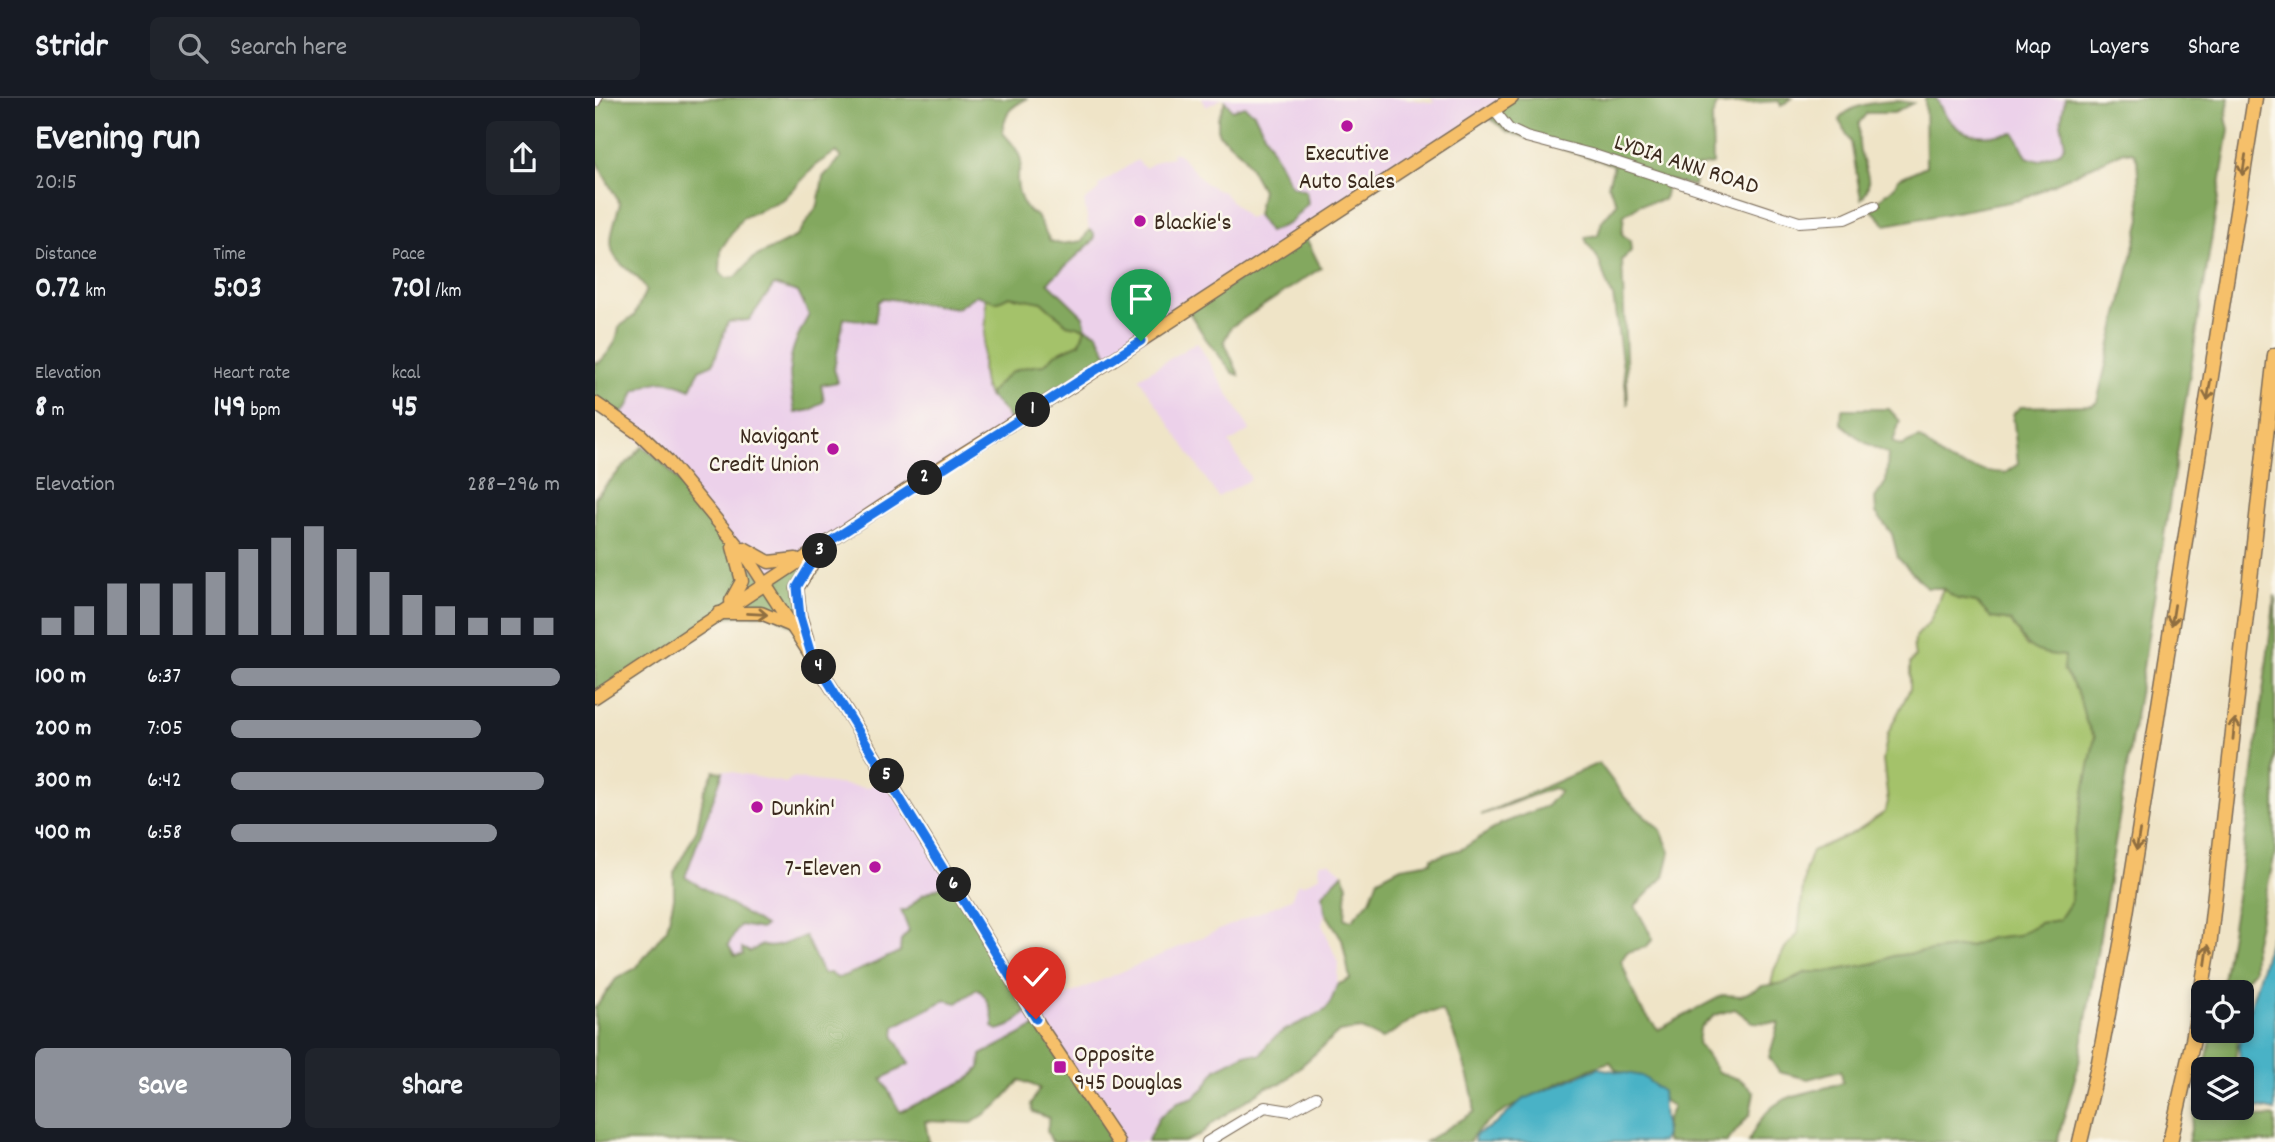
<!DOCTYPE html>
<meta charset="utf-8">
<style>
:root{--surface:#171b24;--page:#20242c;--text:#f1f3f6;--muted:#9ea1a6;--line:#363941;--accent:#8c9099}
body{margin:0;font-family:Dekko,sans-serif;background:var(--page);color:var(--text);height:100vh;display:flex;flex-direction:column;font-size:26px;white-space:nowrap}
*{box-sizing:border-box;margin:0}
p{font-size:23px;color:var(--muted)}
.icon{flex:none;width:38px;height:38px;fill:none;stroke:currentColor;stroke-width:2;stroke-linecap:round;stroke-linejoin:round}
.map{position:relative;flex:1;overflow:hidden}
.drawer{display:flex;flex-direction:column;background:var(--surface);width:595px}
.drawer>*{flex:none}
.tools{position:absolute;left:1596px;top:882px;display:grid;gap:14px}
.tools a{display:grid;place-items:center;width:63px;height:63px;border-radius:10px;background:var(--surface);box-shadow:0 4px 10px #0003;font-size:35px}
.pin{position:absolute;display:grid;place-items:center;width:60px;height:60px;color:#fff;margin:-72px -30px;border-radius:50% 50% 50% 0;rotate:-45deg;box-shadow:0 0 7px #0007}
.pin .icon{rotate:45deg}
.km{position:absolute;width:35px;height:35px;margin:-18px;border-radius:50%;background:#222;color:#fff;font-size:19px;line-height:35px;text-align:center}
.round{display:grid;place-items:center;flex:none;width:74px;height:74px;border-radius:10px;background:var(--page)}
.overview{display:flex;align-items:center;justify-content:space-between;height:119px;padding:0 35px}
h1{font-size:38px;font-weight:800;line-height:52px}
.metrics{display:grid;grid-template-columns:repeat(3,1fr);gap:10px;height:119px;padding:7px 35px}
.metrics div{display:grid;align-content:center}
.metrics b{font-size:30px;font-weight:800}
.metrics small{font-size:19px;font-weight:400}
.metrics p{font-size:19px}
.chart{height:196px;padding:14px 35px}
.chart p{display:flex;justify-content:space-between}
.chart svg{width:100%;height:126px;margin-top:7px;stroke:var(--accent);stroke-width:6}
.primary-button{display:flex;gap:14px;margin-top:auto;padding:14px 35px}
.primary-button a{flex:1;height:80px;border-radius:10px;background:var(--accent);color:#fff;font-size:28px;font-weight:800;line-height:80px;text-align:center}
.primary-button a+a{background:var(--page);color:var(--text)}
ul{padding:0 35px;list-style:none;font-size:23px}
li{display:grid;grid-template-columns:112px 84px 1fr;align-items:center;height:52px}
li i{height:18px;border-radius:9px;background:var(--accent)}
header{display:flex;align-items:center;gap:42px;box-sizing:border-box;height:98px;padding:0 35px;background:var(--surface);border-bottom:2px solid var(--line)}
header strong{font-size:33px}
nav{display:flex;gap:38px;margin-inline-start:auto;font-size:24px}
.search{width:490px;height:63px;background:var(--page);display:flex;align-items:center;gap:18px;box-sizing:border-box;padding:0 24px;border-radius:10px;color:var(--muted);font-size:26px}
main{display:flex;flex:1;min-height:0}
.map>svg:first-child{display:block}
.built{fill:#ecd1ea}
.green{fill:#a4c26a;stroke:#707644;stroke-width:2}
.forest{fill:#83a85e;stroke:#5f693e;stroke-width:2;fill-rule:evenodd}
.water{fill:#48b2c6;stroke:#426e72;stroke-width:2}
.lines{fill:none;stroke-linecap:round;stroke-linejoin:round}
.minor-casing{stroke:#7a6b59;stroke-width:12}
.major-casing{stroke:#7a6b59;stroke-width:15}
.highway-casing{stroke:#7a6b59;stroke-width:17}
.minor{stroke:#fff;stroke-width:10}
.major{stroke:#f6c06b;stroke-width:12}
.highway{stroke:#f6c06b;stroke-width:14}
.oneway{stroke:#8f6e41}
.route-casing{stroke:#fff;stroke-width:14}
.route{stroke:#1a73e8;stroke-width:9}
.poi-dot{fill:#b5179e;stroke:#fbf7ec;stroke-width:2.5}
.labels{text-anchor:middle;stroke-width:5;stroke-linejoin:round;paint-order:stroke}
.poi-label{font-size:24px;fill:#3b2a1e;stroke:#fbf7ec;text-anchor:start}
.street-label{font-size:24px;fill:#3b2a1e;stroke:#fbf7ec}
</style>
<header>
<strong>Stridr</strong>
<div class="search"><svg class="icon" aria-label="search" viewBox="0 0 24 24"><circle cx="10" cy="10" r="6"/><path d="M15 15l6 6"/></svg>Search here</div>
<nav><a>Map</a><a>Layers</a><a>Share</a></nav>
</header>
<main>
<section class="drawer">
<div class="overview"><div><h1>Evening run</h1><p>20:15</p></div><a class="round"><svg class="icon" aria-label="share" viewBox="0 0 24 24"><path d="M12 15V3M7 8l5-5 5 5M5 13v7h14v-7"/></svg></a></div>
<div class="metrics">
<div><p>Distance</p><b>0.72<small> km</small></b></div>
<div><p>Time</p><b>5:03</b></div>
<div><p>Pace</p><b>7:01<small> /km</small></b></div>
</div>
<div class="metrics">
<div><p>Elevation</p><b>8<small> m</small></b></div>
<div><p>Heart rate</p><b>149<small> bpm</small></b></div>
<div><p>kcal</p><b>45</b></div>
</div>
<div class="chart"><p><span>Elevation</span>288–296 m</p>
<svg viewBox="0 0 160 44" preserveAspectRatio="none"><path d="M5 44V38M15 44V34M25 44V26M35 44V26M45 44V26M55 44V22M65 44V14M75 44V10M85 44V6M95 44V14M105 44V22M115 44V30M125 44V34M135 44V38M145 44V38M155 44V38"/></svg>
</div>
<ul>
<li><b>100 m</b>6:37<i style="width:100%"></i></li>
<li><b>200 m</b>7:05<i style="width:76%"></i></li>
<li><b>300 m</b>6:42<i style="width:95%"></i></li>
<li><b>400 m</b>6:58<i style="width:81%"></i></li>
</ul>
<div class="primary-button"><a>Save</a><a>Share</a></div>
</section>
<div class="map">
<svg width="1680" height="1044" viewBox="0 0 1680 1044">
<rect width="100%" height="100%" fill="#fbf7ec"/>
<filter id="ink" filterUnits="userSpaceOnUse"><feTurbulence type="fractalNoise" baseFrequency=".0143" numOctaves="2"/><feDisplacementMap in="SourceGraphic" scale="14" xChannelSelector="R" yChannelSelector="G"/><feConvolveMatrix kernelMatrix="1 2 1 2 8 2 1 2 1" color-interpolation-filters="sRGB"/></filter>
<filter id="wash" filterUnits="userSpaceOnUse"><feTurbulence type="fractalNoise" baseFrequency=".00686" numOctaves="4" result="noise"/><feDisplacementMap in="SourceGraphic" scale="28" xChannelSelector="R" yChannelSelector="G"/><feGaussianBlur stdDeviation="1.57" result="paint"/><feColorMatrix in="noise" values="0 0 0 0 0 0 0 0 0 0 0 0 0 0 0 0 0 1.4 0 .05"/><feComposite in="paint" operator="in"/></filter>
<g filter="url(#wash)">
<rect width="100%" height="100%" fill="#efe4c7"/>
<!-- built -->
<g class="built">
<path d="M607,0H808L840,5L836,0H909L516,263L502,235L491,230L453,184L499,135L494,132L489,103L504,92V87L542,62L550,70L566,61L578,59L577,55H583L610,85L628,94L653,120L662,117L674,133L705,115L713,106L711,93L696,88L659,15L637,12L628,0L611,9Z"/>
<path d="M1341,0H1470L1466,25L1471,46L1466,53L1444,63L1432,59L1420,35L1392,38L1362,32L1349,18Z"/>
<path d="M179,187L203,194L214,217L200,241L216,312L229,303L225,287L233,284L239,271L249,220L288,200L362,210L381,197L390,199V292L418,327L172,487L50,349L21,322L35,306L40,293L54,286L118,266L133,223L169,202Z"/>
<path d="M602,244L655,332L634,345L656,381L623,399L544,280Z"/>
<path d="M128,672L191,685L197,680L272,690L293,679L356,780L314,833L305,854L242,880L228,876L225,872L210,838L200,844L155,854L147,851L148,857L140,858L133,847L141,829L145,827L170,829L90,780Z"/>
<path d="M735,764L748,775L728,796L730,814L727,826L743,865L742,887L732,911L682,937L672,945L666,957L621,971L610,989L599,999L583,1004L559,1026L552,1044H526L444,926L386,957L385,970L374,981L308,1015L289,989L287,981L314,966L299,936L300,928L351,902L362,905L385,891L399,919L415,928L435,913L696,801L702,786H710L725,778L724,765Z"/>
</g>
<!-- green -->
<g class="green">
<path d="M414,198L447,204L472,226L491,230L485,245L460,256L449,267C418,269 414,274 393,297L394,300C378,271 396,230 390,199L402,204Z"/>
<path d="M1348,491C1364,503 1368,498 1381,504C1398,513 1388,518 1416,523L1431,548L1471,558L1468,572C1472,578 1477,584 1481,591C1491,611 1485,619 1500,639L1479,748L1476,804L1464,822L1445,825L1423,837L1395,840L1375,848L1298,858L1281,865L1232,874H1212L1190,885L1176,887L1179,872L1190,850L1203,836L1210,773L1217,753L1258,735L1290,714L1293,704L1288,662L1293,635L1315,591V565L1320,559C1315,535 1324,539 1334,524C1340,515 1343,501 1348,491Z"/>
</g>
<!-- forest -->
<g class="forest">
<path d="M0,0H433C415,9 409,15 408,35C415,43 425,53 426,64C426,70 422,76 422,81C423,97 427,112 442,118L455,143L465,146L487,143L494,132L499,135V142L453,184L488,218L491,230L502,235L516,263L418,327L410,314L393,297C413,274 418,269 449,267L460,256L485,245L490,230L472,226L447,204L414,198L402,204L381,197L362,210L288,200L283,204L280,224L249,220L239,271L243,284L226,287L229,303L216,312L200,315C193,270 190,258 214,217L203,194L179,187L154,222L133,224L118,266L104,272L96,291C71,281 65,280 40,293L35,306L21,322L0,306V264L4,265C15,253 22,245 24,229L39,218L51,192C45,177 29,172 21,160C10,145 21,121 25,106L0,61ZM241,54L246,60L228,79L223,107L202,138L158,160L141,179L131,180L125,174L126,151L147,120L189,101L222,66Z"/>
<path d="M909,0H1197L1186,8L1184,3L1122,7L1117,19L1118,66L1102,69L1099,88L1073,82L1069,102L1046,106L1029,117L1027,136L1035,143L1036,153L1027,162L1033,307L1018,198C1009,185 1009,172 1002,159C997,151 992,148 990,139L1003,137L1007,123L1022,105L1013,87L1019,67L913,34L896,21Z"/>
<path d="M1330,0H1341C1359,41 1380,40 1420,35L1432,59L1444,63L1466,53L1470,46L1466,25L1470,0H1634L1631,20L1634,31L1510,808L1484,965L1462,1044H1153C1178,990 1200,1002 1248,984L1246,972L1213,981L1184,974L1174,959L1184,925L1157,924L1140,911L1120,917L1105,930L1103,945L1123,974L1146,982L1159,994L1155,1016L1132,1044H1071V1023L1078,1009L1037,978L1021,972L1015,964C990,971 880,1020 875,1044H830L879,1014C881,996 858,928 847,913L828,915L787,941L766,931L744,934L686,986L672,989L619,1024L604,1038L589,1044H552L564,1020L583,1004L599,999L610,989L621,971L650,956L666,957C679,930 707,927 730,912C736,907 739,895 742,887L755,881L747,841L730,814L728,796L748,775L752,787L750,821L757,822L775,802L783,781L806,769L836,764L837,760L867,751L906,726L952,708L965,693L958,690L886,717L1004,665L1031,701L1066,732L1075,754L1069,779L1040,808L1058,841L1051,849L1032,854L1026,863L1044,908L1063,932L1128,897L1146,898L1167,888L1190,885L1212,874H1232L1281,865L1298,858L1375,848L1395,840L1423,837L1445,825L1464,822L1476,804L1478,748L1500,639C1488,623 1490,615 1483,597C1480,588 1473,580 1468,572L1470,558C1436,555 1434,552 1416,523L1396,520L1381,504L1362,501L1347,490H1332L1303,460L1297,436L1281,415L1280,400L1291,384L1293,356L1267,343L1246,325L1247,311H1294L1305,323L1298,344L1306,348L1324,340C1333,346 1341,355 1350,361C1361,369 1396,374 1410,375L1423,366L1418,316L1425,309L1497,307L1502,304L1546,121L1542,61L1539,55L1529,53L1425,102L1291,127L1275,110L1299,89L1303,81L1331,68Z"/>
<path d="M630,3L637,12L649,8L659,15L696,88L711,93L713,105L695,125L674,134L662,117L667,92L648,57L623,35V20Z"/>
<path d="M1304,3L1318,5L1299,15H1272L1264,25C1264,34 1263,45 1265,53C1269,70 1281,86 1266,101L1256,44L1244,22C1254,6 1286,3 1304,3Z"/>
<path d="M710,138L726,170L636,229L629,243L644,277L638,275L611,241L594,214Z"/>
<path d="M48,348L68,365L172,486L213,460L203,483L210,535L176,516L126,519L0,601V399Z"/>
<path d="M1680,497V756L1659,847V872L1649,883L1647,895L1626,894L1644,787Z"/>
<path d="M119,673L128,674L90,779L170,828L166,831L145,827L133,847L140,858L148,857L147,850L155,854L166,847C178,853 199,842 210,838L228,876L235,875L242,880C264,874 284,862 305,854L306,842L314,833L306,812H312L327,797L355,784L432,914L415,928L403,932L398,929C399,916 393,898 382,891L362,905L350,902L300,928L299,937L314,966L287,981L305,1014L374,981L385,970L386,957L443,927L526,1044H457L452,1033L454,1020L438,1014L436,1006L445,990L425,982L403,1007L377,1025L330,1023L334,1044H0V910L21,881L41,870L72,830L79,800V775L102,731L109,693Z"/>
<path d="M1618,933H1644L1639,971H1609Z"/>
<path d="M1608,976V1010H1639L1662,1019L1680,1018V1044H1593Z"/>
</g>
<!-- water -->
<g class="water">
<path d="M1680,823V1013L1647,1006L1644,948Z"/>
<path d="M1003,970L1047,978L1067,993L1070,1039L1067,1044H879L880,1037L901,1026L927,1002Z"/>
</g>
</g>
<g filter="url(#ink)">
<g class="lines">
<!-- minor casing -->
<g class="minor-casing">
<g id="minor">
<path d="M0,4L2,0"/>
<path d="M899,12L914,31L931,39L996,56L1204,124L1250,121L1279,108"/>
<path d="M612,1044L670,1009L695,1013L721,999"/>
</g>
</g>
<!-- major casing -->
<g class="major-casing">
<g id="major">
<path d="M0,305L46,337L73,363L155,463L244,601L447,931L523,1044"/>
<path d="M149,450L174,464L201,461"/>
<path d="M136,503L147,483L138,449"/>
<path d="M124,515H166L197,528"/>
<path d="M212,541L205,518L202,490L225,453"/>
<path d="M0,599L345,370L477,288L917,0"/>
</g>
</g>
<!-- highway casing -->
<g class="highway-casing">
<g id="highway">
<path d="M1485,1044L1504,964L1527,841L1660,0"/>
<path d="M1575,1044L1598,942L1614,849L1680,257"/>
</g>
</g>
<!-- minor -->
<use href="#minor" class="minor"/>
<!-- major -->
<use href="#major" class="major"/>
<!-- highway -->
<use href="#highway" class="highway"/>
</g>
<!-- one-way arrows -->
<defs><path id="oneway-shaft" d="M-6 0H5M1.5-3L5.5 0L1.5 3" fill="none" stroke-width="1.6" stroke-linecap="round" stroke-linejoin="round" transform="scale(1.75)"/></defs>
<g class="oneway">
<use href="#oneway-shaft" transform="translate(1649 67) rotate(99)"/>
<use href="#oneway-shaft" transform="translate(1614 292) rotate(99)"/>
<use href="#oneway-shaft" transform="translate(162 516) rotate(3)"/>
<use href="#oneway-shaft" transform="translate(1578 517) rotate(99)"/>
<use href="#oneway-shaft" transform="translate(1639 631) rotate(-84)"/>
<use href="#oneway-shaft" transform="translate(1543 742) rotate(99)"/>
<use href="#oneway-shaft" transform="translate(1612 857) rotate(-82)"/>
</g>
</g>
<g class="lines" filter="url(#ink)">
<!-- route casing -->
<g class="route-casing">
<path id="route" d="M441,921L216,556L205,519L202,489L226,449L546,243"/>
</g>
<!-- route -->
<use href="#route" class="route"/>
</g>
<!-- markers -->
<g class="poi-dot">
<circle cx="752" cy="28" r="7"/>
<circle cx="545" cy="123" r="7"/>
<circle cx="238" cy="351" r="7"/>
<circle cx="162" cy="709" r="7"/>
<circle cx="280" cy="769" r="7"/>
<rect x="458" y="962" width="14" height="14" rx="3.5"/>
</g>
<g class="labels">
<!-- poi labels -->
<g class="poi-label">
<text x="752" y="62" text-anchor="middle">Executive<tspan x="752" dy="28">Auto Sales</tspan></text>
<text x="559" y="131">Blackie's</text>
<text x="224" y="345" text-anchor="end">Navigant<tspan x="224" dy="28">Credit Union</tspan></text>
<text x="176" y="717">Dunkin'</text>
<text x="266" y="777" text-anchor="end">7-Eleven</text>
<text x="479" y="963">Opposite<tspan x="479" dy="28">945 Douglas</tspan></text>
</g>
<!-- street labels -->
<g class="street-label">
<text transform="translate(1092 65) rotate(18)" y="8">LYDIA ANN ROAD</text>
</g>
</g>
</svg>
<div class="tools">
<a><svg class="icon" aria-label="locate" viewBox="0 0 24 24"><circle cx="12" cy="12" r="6"/><path d="M12 2v4M12 18v4M2 12h4M18 12h4"/></svg></a>
<a><svg class="icon" aria-label="layers" viewBox="0 0 24 24"><path d="M12 4l9 5-9 5-9-5zM3 14l9 5 9-5"/></svg></a>
</div>
<div class="pin" style="left:546px;top:243px;background:#1e9e55"><svg class="icon" aria-label="arrive" viewBox="0 0 24 24"><path d="M6 21V4h12l-3 4 3 4H6"/></svg></div>
<div class="pin" style="left:441px;top:921px;background:#d93025"><svg class="icon" aria-label="check" viewBox="0 0 24 24"><path d="M5 12l5 5 9-10"/></svg></div>
<b class="km" style="left:438px;top:312px">1</b>
<b class="km" style="left:330px;top:380px">2</b>
<b class="km" style="left:225px;top:453px">3</b>
<b class="km" style="left:224px;top:569px">4</b>
<b class="km" style="left:292px;top:678px">5</b>
<b class="km" style="left:359px;top:787px">6</b>
</div>
</main>
